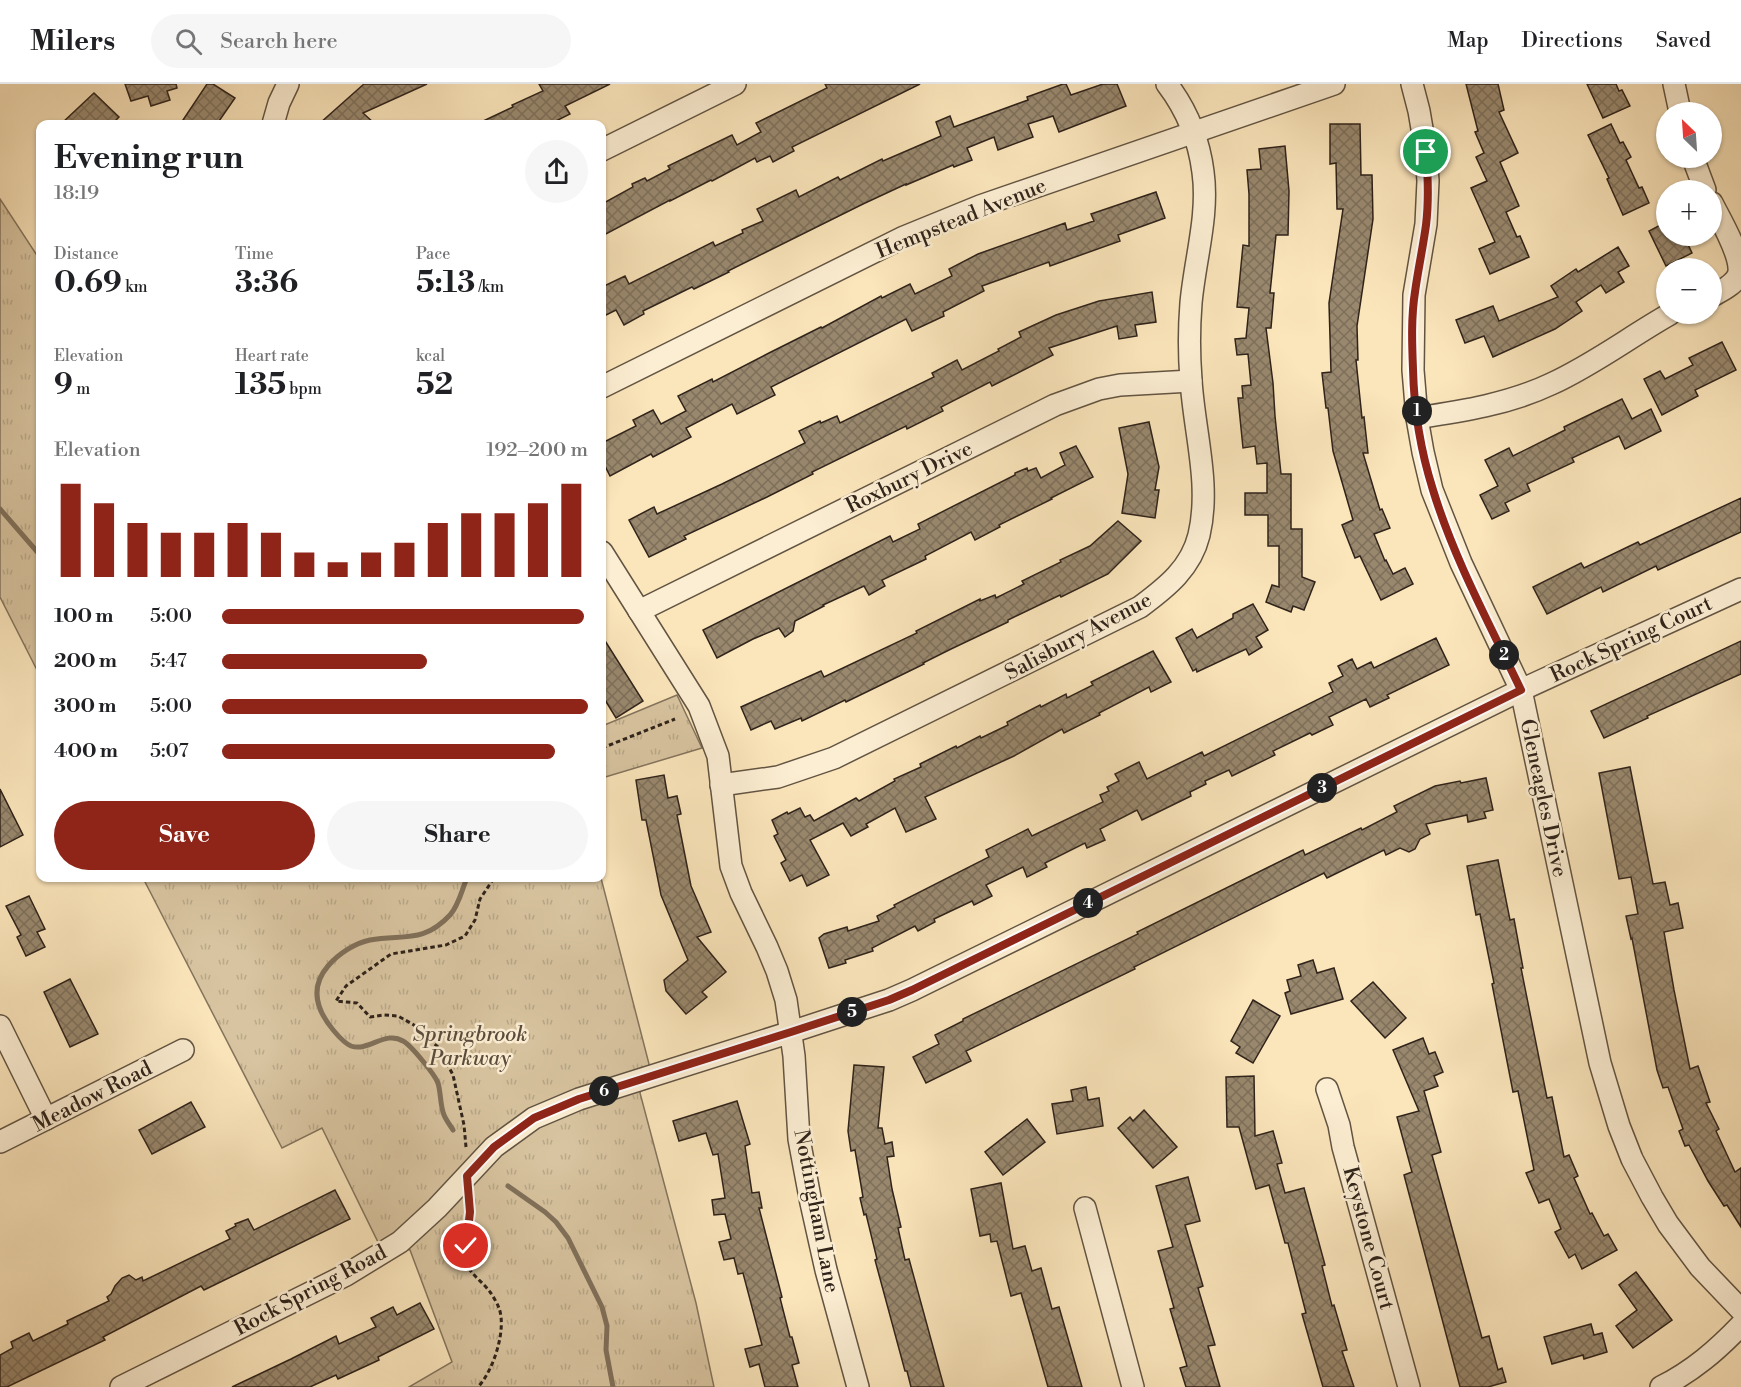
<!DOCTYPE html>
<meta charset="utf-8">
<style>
:root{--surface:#fff;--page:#f6f6f6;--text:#202124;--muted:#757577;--line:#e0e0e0;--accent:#8f2418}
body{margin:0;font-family:"Libre Bodoni",serif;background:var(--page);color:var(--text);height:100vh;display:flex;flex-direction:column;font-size:22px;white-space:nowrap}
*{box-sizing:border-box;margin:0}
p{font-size:20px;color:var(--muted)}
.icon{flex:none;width:33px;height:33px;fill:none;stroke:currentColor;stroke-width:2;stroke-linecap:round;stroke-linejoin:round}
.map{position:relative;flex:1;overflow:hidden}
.drawer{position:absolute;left:36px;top:36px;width:570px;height:762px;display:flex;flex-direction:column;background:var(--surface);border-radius:12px;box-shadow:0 2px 4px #0004}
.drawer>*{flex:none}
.needle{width:39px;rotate:335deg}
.buttons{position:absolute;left:1656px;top:18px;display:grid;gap:12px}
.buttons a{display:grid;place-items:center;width:66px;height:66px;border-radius:50%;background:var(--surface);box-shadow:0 2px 4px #0004;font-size:30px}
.pin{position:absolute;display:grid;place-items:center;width:51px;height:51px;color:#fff;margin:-26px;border:3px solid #fff;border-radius:50%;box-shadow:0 2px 6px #0007}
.km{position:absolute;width:30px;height:30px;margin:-15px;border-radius:50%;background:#222;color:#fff;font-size:16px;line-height:30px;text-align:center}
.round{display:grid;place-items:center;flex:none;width:63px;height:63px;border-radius:32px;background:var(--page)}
.summary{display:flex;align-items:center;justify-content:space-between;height:102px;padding:0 18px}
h1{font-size:33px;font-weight:700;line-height:45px}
.metrics{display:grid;grid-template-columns:repeat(3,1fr);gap:9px;height:102px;padding:6px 18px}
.metrics div{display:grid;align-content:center}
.metrics b{font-size:30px;font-weight:700}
.metrics small{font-size:16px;font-weight:400}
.metrics p{font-size:16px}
.chart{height:168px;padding:12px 18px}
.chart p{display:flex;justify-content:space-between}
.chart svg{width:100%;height:108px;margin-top:6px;stroke:var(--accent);stroke-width:6}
.primary-button{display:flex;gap:12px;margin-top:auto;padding:12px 18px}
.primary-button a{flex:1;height:69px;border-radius:36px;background:var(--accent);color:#fff;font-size:24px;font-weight:700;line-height:69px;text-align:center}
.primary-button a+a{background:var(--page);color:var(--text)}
ul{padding:0 18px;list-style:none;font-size:20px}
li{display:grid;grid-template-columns:96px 72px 1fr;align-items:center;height:45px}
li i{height:15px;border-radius:8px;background:var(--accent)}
header{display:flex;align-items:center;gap:36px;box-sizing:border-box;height:84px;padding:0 30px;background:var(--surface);border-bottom:2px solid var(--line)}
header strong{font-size:28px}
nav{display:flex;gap:33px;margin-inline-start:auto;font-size:21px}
.search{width:420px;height:54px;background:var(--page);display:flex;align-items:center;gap:15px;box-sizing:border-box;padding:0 21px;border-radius:33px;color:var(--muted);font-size:22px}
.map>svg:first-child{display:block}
.park{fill:url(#park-tufts);stroke:#84745d;stroke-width:1.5}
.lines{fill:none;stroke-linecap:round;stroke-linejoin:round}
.stream{stroke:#80705a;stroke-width:5}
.building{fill:url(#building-cross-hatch);stroke:#2f231a;stroke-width:1.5}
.minor-casing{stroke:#625442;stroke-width:24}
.path{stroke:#2f231a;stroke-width:3;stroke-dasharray:4.5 3;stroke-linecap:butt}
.minor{stroke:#fceed3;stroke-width:21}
.route-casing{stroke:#fff;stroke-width:12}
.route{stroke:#8f2418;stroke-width:8}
.labels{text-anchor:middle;stroke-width:5;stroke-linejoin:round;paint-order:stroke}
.street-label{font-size:21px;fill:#2f231a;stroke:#fceed3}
.park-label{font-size:21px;font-style:italic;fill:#594b3c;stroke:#fceed3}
</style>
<header>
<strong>Milers</strong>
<div class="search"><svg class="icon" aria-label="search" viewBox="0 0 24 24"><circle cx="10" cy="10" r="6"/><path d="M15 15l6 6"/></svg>Search here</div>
<nav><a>Map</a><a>Directions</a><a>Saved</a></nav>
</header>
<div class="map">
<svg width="1741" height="1303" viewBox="0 0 1741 1303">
<defs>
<pattern id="park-tufts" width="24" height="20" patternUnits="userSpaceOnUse" patternTransform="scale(1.5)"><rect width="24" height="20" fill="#d8c4a0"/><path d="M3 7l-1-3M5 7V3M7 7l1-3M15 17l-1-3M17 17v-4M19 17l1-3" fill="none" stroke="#baa889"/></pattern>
<pattern id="building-cross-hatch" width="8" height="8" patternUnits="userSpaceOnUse" patternTransform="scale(1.5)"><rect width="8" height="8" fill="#99886e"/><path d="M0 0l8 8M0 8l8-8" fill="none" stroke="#7d6f5a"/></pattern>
</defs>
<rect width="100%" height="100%" fill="#fbe5bb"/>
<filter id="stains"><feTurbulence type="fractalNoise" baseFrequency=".00333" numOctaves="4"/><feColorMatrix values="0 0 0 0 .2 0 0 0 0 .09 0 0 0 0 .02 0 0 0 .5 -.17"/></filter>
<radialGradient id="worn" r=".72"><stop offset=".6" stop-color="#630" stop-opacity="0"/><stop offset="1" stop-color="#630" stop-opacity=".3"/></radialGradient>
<!-- park -->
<g class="park">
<path d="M0,115L40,176V592L0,513Z"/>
<path d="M677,611L702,664L602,694V642Z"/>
<path d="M143,794H601L649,980L640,1009L696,1219L714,1303H409L452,1278L410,1166L378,1158L322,1044L282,1064Z"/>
</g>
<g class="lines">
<!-- stream -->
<g class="stream">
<path d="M0,425L40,471"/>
<path d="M453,1046C450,1041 446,1036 444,1031C440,1021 441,1009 438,999C435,991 411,961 403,957C385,946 369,968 351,962C344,959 339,953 334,947C317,927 309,904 328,882C338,870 355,859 370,856C403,850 423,860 450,831C459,821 462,805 467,794"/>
<path d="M508,1102L545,1128L556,1138L568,1154L602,1223L607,1242L606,1266L613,1303"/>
</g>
</g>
<!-- building -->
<g class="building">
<path d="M125,0H176L177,4L167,7L170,16L151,22L148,12L131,17Z"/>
<path d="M207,0H213L235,14L217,40H191L183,36Z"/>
<path d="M364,0H427L363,29L375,40H319Z"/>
<path d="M539,0H610L565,22L570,30L550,40H477L513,23L512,21L543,7Z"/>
<path d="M825,0H920L792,63L794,67L773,78L770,72L757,78L755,74L712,97L711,96L670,117V116L602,152V120L633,103L632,100L645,94L647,97L670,85L668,82L732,51L737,61L761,48L756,39L827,4Z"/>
<path d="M1063,0H1066L1071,11L1103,0H1117L1126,22L1059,48L1053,32L1028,40L1033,53L998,66L994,53L967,64L972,76L954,83L953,81L906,101V100L863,120L728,187L729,188L694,205L692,203L643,227L644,230L624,241L616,226L602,233V203L625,192L629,200L713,158L715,162L743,149L742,146L763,137L757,125L796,106L799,113L838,93L840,96L882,75L883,77L941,52L936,38L950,32L954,43L1028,16L1027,13Z"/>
<path d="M1466,0H1498L1504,26L1499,28L1518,69L1500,78L1519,122L1506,128L1517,153L1520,152L1529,173L1490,190L1479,165L1495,158L1471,104L1487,97L1476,73L1484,69L1475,48L1478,47Z"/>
<path d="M1587,0H1616L1619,7L1622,6L1630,22L1603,34Z"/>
<path d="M94,9L119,33L112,40H61Z"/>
<path d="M1330,40H1360L1361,91H1372L1373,135L1357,242L1358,276H1356L1362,334L1364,333L1368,369H1363L1380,426L1382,425L1390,444L1374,450L1385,477L1386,476L1393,490L1405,484L1413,500L1381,516L1360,472L1355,474L1342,441L1353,436L1333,367L1328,324H1326L1322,289L1331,288L1329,219L1343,125H1337L1336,79L1330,80Z"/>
<path d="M1611,40L1620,59L1623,58L1631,73L1626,76L1639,104L1642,103L1649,119L1623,131L1607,95L1609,94L1588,51Z"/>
<path d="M1285,62L1289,107L1288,151H1276L1270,209H1274L1271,244H1266L1273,299L1275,332L1281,390H1291V445H1302V493L1315,498L1304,526L1293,522L1291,528L1266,518L1272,501L1279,503V462H1268V431H1245V409H1267V379L1257,380L1255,362L1243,364L1238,314H1243L1242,302L1251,301L1248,270L1237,271L1235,255L1246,254L1249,224L1237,223L1243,161L1249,162V110L1247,86L1261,85L1259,65Z"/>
<path d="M1156,108L1165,134L1118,151L1120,157L1050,182L1049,178L982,202L984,207L943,228L944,232L912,247L906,235L771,303L775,311L737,330L732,320L686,344L691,353L653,373L651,370L610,392L602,376V359L636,342L633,336L653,326L661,340L686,327L678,312L712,295L713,298L769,269L821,243L822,244L881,212L882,214L910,200L915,210L952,192L949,185L978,170L1065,139L1067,146L1094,137L1091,130Z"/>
<path d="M1666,138V152H1684L1692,169L1666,182L1649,147Z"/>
<path d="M1618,163L1629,182L1618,188L1624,198L1606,209L1601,201L1576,218L1582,227L1555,245L1493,273L1484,252L1465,259L1456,236L1493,222L1499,237L1558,213L1551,202L1576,185L1578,188Z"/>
<path d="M1152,208L1156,238L1135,241L1137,252L1119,255L1117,242L1049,264L1053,271L992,302L990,298L941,323L943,327L907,345L906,342L812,388L813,390L767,413L684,452L686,455L649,473L629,436L654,423L657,430L722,400L805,359L799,347L820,337L821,339L837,332L840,339L934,293L932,289L957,276L962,286L999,267L998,265L1021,253L1019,248L1056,231L1099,217Z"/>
<path d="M1722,258L1736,286L1695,306L1698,312L1662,331L1644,295L1660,287L1665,295L1693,281L1689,274Z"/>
<path d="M1622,315L1632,335L1651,325L1661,347L1625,365L1619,352L1572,374L1574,378L1527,400L1530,407L1505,419L1509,427L1492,435L1480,411L1498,402L1485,376L1509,364L1513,372L1565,346L1564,343Z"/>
<path d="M1149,338L1159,383L1155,406H1159L1155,434L1122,429L1128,390L1119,344Z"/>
<path d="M1076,362L1093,393L1051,414L1052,415L999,441L1000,443L975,456L971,448L925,472L926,475L882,496L885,502L869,511L864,502L823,521L824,522L795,537L793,547L785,553L779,544L753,555L717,574L703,546L890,452L893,458L920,445L918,440L1015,391V389L1027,384L1028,387L1036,384L1041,394L1065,381L1060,369Z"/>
<path d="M1741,414V448L1658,486L1656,482L1603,508L1601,503L1547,530L1533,503L1581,479L1584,484L1638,458L1640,461Z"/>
<path d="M1118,437L1141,457L1108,490L1061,513L1060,511L1008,536V538L951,565L923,579L924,580L887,598L846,618L845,616L802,637L801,634L775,645L771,637L751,646L741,623L821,587L824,593L917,549L916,547L980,515V517L995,511L996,514L1024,500L1022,497L1061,478L1060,476L1090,462Z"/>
<path d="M1253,520L1268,546L1256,553L1262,563L1249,571L1246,565L1197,588L1196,585L1193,587L1176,554L1192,545L1197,554L1233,534V530Z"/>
<path d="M602,552L643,617L616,634L602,611Z"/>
<path d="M1436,554L1449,581L1387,611L1389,614L1370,623L1366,615L1329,633L1333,641L1312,651L1310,649L1273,667L1275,671L1232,692L1229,686L1205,697L1206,700L1190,708L1191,712L1142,736L1137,726L1100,745L1105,756L1087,764L1085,759L1045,779L1047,783L1027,793L1023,783L986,801L992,812L974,821L972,817L934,835L935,838L918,847L915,842L872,864L873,867L845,876L846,879L829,884L819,854L824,850L847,843L848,847L879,837L877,832L895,823L894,821L989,773L986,766L1028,745L1032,752L1103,718L1100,711L1109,707L1107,703L1119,697L1115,690L1139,678L1147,695L1202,668L1204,672L1333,608L1329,599L1343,592L1338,582L1352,575L1357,585L1371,578L1374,584Z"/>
<path d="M1741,557V590L1647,632L1648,634L1604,654L1591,627Z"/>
<path d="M1153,567L1171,598L1151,608L1149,603L1099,629L1100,631L1064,649L1062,645L1014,672L925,713L936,735L906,748L895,724L866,740L868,743L851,752L843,739L810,756L829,791L807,802L802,791L790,797L781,779L786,776L774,752L778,750L772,736L787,728L788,730L800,724L805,733L810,731L814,737L856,714L859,717L895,697L894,695L921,683L920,680L956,662L957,664L980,652L981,654L1008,641L1007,638L1040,621L1041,623L1066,610L1067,614L1093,601L1091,598Z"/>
<path d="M1630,683L1653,800L1665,798L1670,821L1678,819L1683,844L1664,848L1674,906L1690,985L1698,982L1710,1018L1706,1019L1719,1045L1716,1047L1735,1088L1741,1084V1143L1727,1121L1724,1122L1708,1097L1689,1061L1685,1062L1679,1047L1683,1045L1668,1003L1663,1004L1657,986L1632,854L1631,855L1626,832L1638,830L1631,793L1619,795L1599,689Z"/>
<path d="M664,691L668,714L677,712L681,730L677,731L691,802L711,848L697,853L726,888L702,908L707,913L686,930L666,907L664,896L688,876L661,811L646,736H642L636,696Z"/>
<path d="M1486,694L1493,726L1484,728L1486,734L1468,738L1467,731L1426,740L1430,750L1420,755L1415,765L1409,768L1400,764L1386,771L1384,766L1327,794L1324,789L1134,883L1135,885L966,967L971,977L926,999L913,973L939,960L935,951L963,937V935L1138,850L1137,848L1303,766L1305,771L1361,744L1362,746L1397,728L1394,722L1435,702L1460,697L1461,699Z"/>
<path d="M0,705L23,751L0,763Z"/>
<path d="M1498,776L1510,836L1514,835L1523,884H1521L1547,1014L1552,1013L1564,1073L1569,1071L1578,1092L1574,1094L1590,1130L1592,1129L1604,1152L1608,1150L1617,1166L1582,1185L1575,1170L1569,1174L1555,1148L1561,1145L1549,1115L1539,1119L1526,1089L1534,1086L1518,1007L1513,1008L1492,900L1494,899L1480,830L1476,831L1467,782Z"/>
<path d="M29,812L45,845L37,848L45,863L26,872L17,853L21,851L6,822Z"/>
<path d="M1313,876L1317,889L1334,884L1343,915L1291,930L1285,909L1290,907L1287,896L1301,892L1298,881Z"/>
<path d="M70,895L98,950L70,963L44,908Z"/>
<path d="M1373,898L1406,934L1385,954L1351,917Z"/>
<path d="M1253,916L1280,932L1253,979L1236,969L1240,963L1231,957Z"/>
<path d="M1423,954L1429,970L1435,968L1443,988L1434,992L1438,1002L1424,1007L1441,1068L1432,1071L1482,1254L1489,1252L1498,1286L1502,1284L1506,1298L1488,1303H1460L1404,1091L1412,1088L1397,1033L1419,1027L1393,966Z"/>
<path d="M854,981L884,983L878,1044H882L885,1060L892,1058L894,1072L887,1073L892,1105L901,1143L898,1144L905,1176L909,1175L944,1303H911L907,1287H905L875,1176L877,1175L866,1130L864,1131L860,1114L863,1113L855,1066L851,1067L848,1047Z"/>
<path d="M1254,992L1255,1052L1273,1047L1282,1079L1277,1080L1285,1109L1304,1104L1325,1181L1322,1182L1332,1222L1334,1221L1347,1266L1342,1267L1354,1303H1323L1302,1230L1306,1229L1288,1159H1285L1269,1101L1256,1105L1239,1043H1227L1226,993Z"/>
<path d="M1086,1003L1088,1016L1099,1014L1103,1042L1057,1050L1052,1020L1073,1017L1071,1006Z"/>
<path d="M737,1017L750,1060L745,1062L752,1109L759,1108L762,1124H759L782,1213L780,1214L790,1253H792L799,1279L792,1281L798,1303H765L759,1280L750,1283L745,1265L762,1261L743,1189L738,1190L734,1174L724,1176L719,1158L731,1155L725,1130L714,1131L712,1116L725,1114L718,1070L713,1071L706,1049L679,1057L673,1037Z"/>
<path d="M191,1018L205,1043L152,1070L139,1046Z"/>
<path d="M1144,1026L1177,1063L1153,1084L1118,1044L1130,1033L1133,1037Z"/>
<path d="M1027,1035L1045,1058L1003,1091L985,1068Z"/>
<path d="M1188,1093L1200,1137L1185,1141L1203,1202L1198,1204L1215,1261L1208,1262L1220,1303H1186L1180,1284L1187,1282L1170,1225L1174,1224L1158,1167L1173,1163L1156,1102Z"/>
<path d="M1001,1099L1013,1165L1025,1162L1032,1187L1041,1184L1052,1225L1059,1223L1082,1303H1048L1021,1209L1011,1212L997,1157L991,1158L990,1150L980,1152L971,1105Z"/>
<path d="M335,1106L350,1135L204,1206L201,1202L103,1253L105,1256L7,1303H0V1271L13,1264L11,1258L29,1249L33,1257L68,1240L67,1237L109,1217L107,1213L111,1210L115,1202L122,1194L129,1191L136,1196L142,1193L143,1197L230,1155L226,1147L236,1142L235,1140L248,1135L254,1146Z"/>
<path d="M1636,1188L1672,1236L1633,1264L1616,1242L1637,1226L1619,1201Z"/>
<path d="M420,1219L434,1245L378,1273L379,1276L338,1295L336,1291L310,1303H232L291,1275L336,1252L339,1260L376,1243L371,1234L393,1223L397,1231Z"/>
<path d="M1591,1240L1594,1251L1602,1249L1607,1268L1584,1275L1583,1271L1552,1280L1544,1253Z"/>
</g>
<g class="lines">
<!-- minor casing -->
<g class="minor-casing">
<g id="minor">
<path d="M1412,0L1419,27L1426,68L1428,97L1426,140L1414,211L1413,286L1417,334L1423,368L1432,406L1461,479L1521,606L1600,979L1619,1042L1632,1075L1652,1113L1668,1140L1700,1183L1741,1226"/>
<path d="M1674,0L1680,28"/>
<path d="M273,40L279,19L288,0"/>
<path d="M602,66L735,0"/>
<path d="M1693,74L1705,106"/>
<path d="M1712,119C1720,135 1741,170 1739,188C1737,200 1721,207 1712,212"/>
<path d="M602,303L904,153L980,122L1334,0"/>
<path d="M1417,334C1463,327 1509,320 1551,300C1593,281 1631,252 1670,230"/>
<path d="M602,468L699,622L718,672L731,782L741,809L767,863L777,887L786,916L794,972L799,1055L811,1119L826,1186L858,1303"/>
<path d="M639,527L1055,321L1099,305L1120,301L1191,297"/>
<path d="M721,701L778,693L834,674L1140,523C1167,503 1191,484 1199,451C1211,400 1194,347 1191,296C1189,271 1189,244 1191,219C1195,175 1209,131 1203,88C1199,56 1186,25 1167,0"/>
<path d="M0,942L46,1035"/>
<path d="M1327,1005L1339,1041L1343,1063L1409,1303"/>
<path d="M0,1058L183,966"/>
<path d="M1085,1124L1133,1303"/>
<path d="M121,1303L346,1191L400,1158L437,1124L494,1063L534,1034L579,1015L791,948L889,916L912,906L1521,606L1741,505"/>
<path d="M1661,1303C1693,1287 1717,1266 1741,1241"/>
</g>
</g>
<!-- path -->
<g class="path">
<path d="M602,664L675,635"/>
<path d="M466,1063L464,1041L453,991L439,964L414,941L398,932L384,931L370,933L357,919L336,917L346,902L391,870L446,861L465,852L475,836L480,815L494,794"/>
<path d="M469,1118C470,1136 462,1164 466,1179C470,1190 483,1198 490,1208C493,1212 497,1219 499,1224C507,1246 493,1287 478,1303"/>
</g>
<!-- minor -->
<use href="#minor" class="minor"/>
</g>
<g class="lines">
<!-- route casing -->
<g class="route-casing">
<path id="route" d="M466,1162L470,1128L467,1092L494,1063L534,1034L579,1015L791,948L889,916L912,906L1521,606C1490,541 1454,475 1433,406C1421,368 1414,326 1413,285C1412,260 1411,233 1415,208C1418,186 1423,163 1426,141C1429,117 1428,92 1426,68"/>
</g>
<!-- route -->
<use href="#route" class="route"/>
</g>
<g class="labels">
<!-- street labels -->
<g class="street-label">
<text transform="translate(961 134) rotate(-22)" y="7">Hempstead Avenue</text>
<text transform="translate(909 393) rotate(-26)" y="7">Roxbury Drive</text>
<text transform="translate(1078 552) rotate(-28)" y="7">Salisbury Avenue</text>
<text transform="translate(1631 555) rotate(-25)" y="7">Rock Spring Court</text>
<text transform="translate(1544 714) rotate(78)" y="7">Gleneagles Drive</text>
<text transform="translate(92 1012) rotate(-27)" y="7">Meadow Road</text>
<text transform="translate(817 1127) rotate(79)" y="7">Nottingham Lane</text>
<text transform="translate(1369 1154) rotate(75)" y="7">Keystone Court</text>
<text transform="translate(310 1206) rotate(-28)" y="7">Rock Spring Road</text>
</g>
<!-- park labels -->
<g class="park-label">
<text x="470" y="957">Springbrook<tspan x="470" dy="24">Parkway</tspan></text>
</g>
</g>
<rect width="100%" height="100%" filter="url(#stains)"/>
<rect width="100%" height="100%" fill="url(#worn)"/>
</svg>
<div class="buttons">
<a><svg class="needle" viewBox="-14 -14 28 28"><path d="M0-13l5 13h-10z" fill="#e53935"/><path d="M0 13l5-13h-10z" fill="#757577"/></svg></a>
<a>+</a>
<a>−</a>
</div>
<div class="pin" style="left:1426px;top:68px;background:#1e9e55"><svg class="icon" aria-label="arrive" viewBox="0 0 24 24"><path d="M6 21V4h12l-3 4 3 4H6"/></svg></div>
<div class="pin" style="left:466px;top:1162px;background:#d93025"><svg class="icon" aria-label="check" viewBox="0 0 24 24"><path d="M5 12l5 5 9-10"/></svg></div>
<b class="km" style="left:1417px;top:327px">1</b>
<b class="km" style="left:1504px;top:571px">2</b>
<b class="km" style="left:1322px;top:704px">3</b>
<b class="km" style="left:1088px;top:819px">4</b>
<b class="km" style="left:852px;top:928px">5</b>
<b class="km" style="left:604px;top:1007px">6</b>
<section class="drawer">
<div class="summary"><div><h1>Evening run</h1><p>18:19</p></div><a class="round"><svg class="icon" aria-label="share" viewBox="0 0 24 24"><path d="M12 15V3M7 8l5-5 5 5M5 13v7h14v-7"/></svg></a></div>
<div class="metrics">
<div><p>Distance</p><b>0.69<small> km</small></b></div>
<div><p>Time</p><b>3:36</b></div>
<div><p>Pace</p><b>5:13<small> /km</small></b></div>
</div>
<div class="metrics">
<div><p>Elevation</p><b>9<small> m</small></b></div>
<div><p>Heart rate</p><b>135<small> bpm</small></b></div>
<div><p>kcal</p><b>52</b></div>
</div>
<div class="chart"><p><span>Elevation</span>192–200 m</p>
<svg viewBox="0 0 160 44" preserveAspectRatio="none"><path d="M5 44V6M15 44V14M25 44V22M35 44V26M45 44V26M55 44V22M65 44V26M75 44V34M85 44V38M95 44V34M105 44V30M115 44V22M125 44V18M135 44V18M145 44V14M155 44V6"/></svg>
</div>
<ul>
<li><b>100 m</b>5:00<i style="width:99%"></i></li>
<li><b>200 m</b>5:47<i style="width:56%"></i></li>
<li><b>300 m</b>5:00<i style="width:100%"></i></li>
<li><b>400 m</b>5:07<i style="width:91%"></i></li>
</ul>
<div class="primary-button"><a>Save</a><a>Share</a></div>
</section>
</div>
